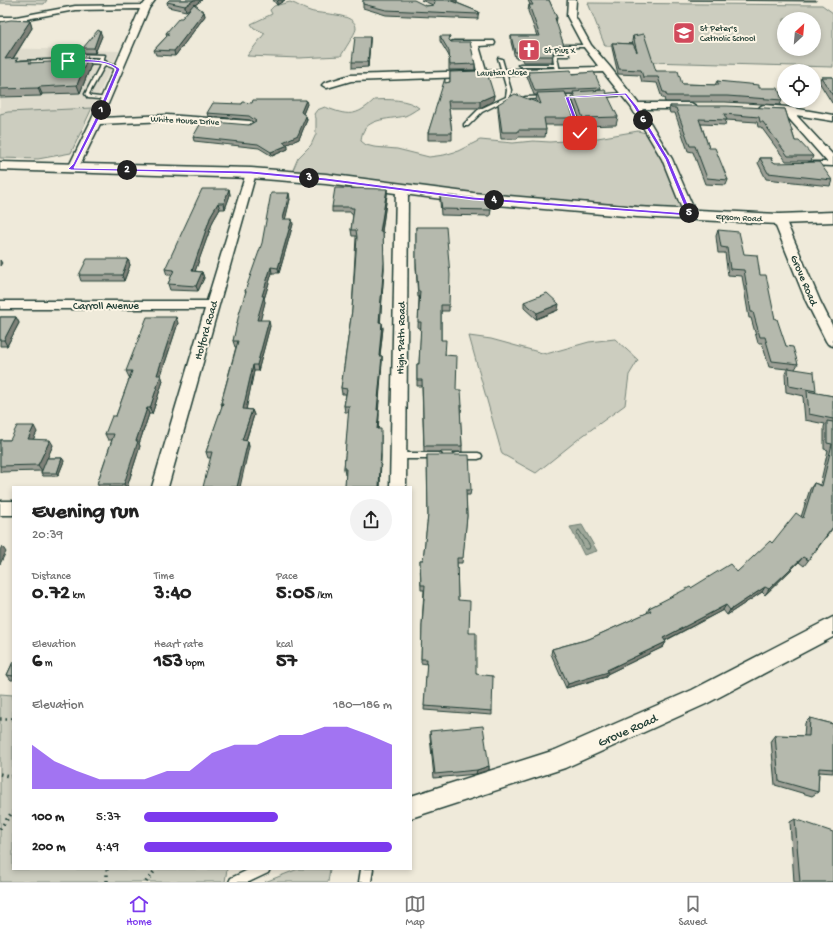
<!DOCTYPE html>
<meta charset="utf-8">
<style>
:root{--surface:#fff;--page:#f2f2f2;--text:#222;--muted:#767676;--line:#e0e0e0;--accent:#7c3aed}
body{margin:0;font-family:"Gochi Hand",sans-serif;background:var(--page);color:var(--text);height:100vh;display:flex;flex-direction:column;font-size:15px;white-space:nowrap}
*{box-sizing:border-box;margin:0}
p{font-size:13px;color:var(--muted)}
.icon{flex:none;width:22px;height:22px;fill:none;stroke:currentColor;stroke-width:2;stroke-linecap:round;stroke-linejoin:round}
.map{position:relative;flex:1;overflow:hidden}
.side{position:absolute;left:12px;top:486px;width:400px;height:384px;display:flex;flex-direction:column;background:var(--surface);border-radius:0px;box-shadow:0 2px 6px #0003}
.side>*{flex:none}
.needle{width:26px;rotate:26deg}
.controls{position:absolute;left:777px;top:12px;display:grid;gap:8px}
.controls a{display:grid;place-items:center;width:44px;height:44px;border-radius:50%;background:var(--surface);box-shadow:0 2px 6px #0003;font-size:20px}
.pin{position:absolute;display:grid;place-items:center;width:34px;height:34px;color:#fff;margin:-17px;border-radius:8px;box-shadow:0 2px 6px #0006}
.km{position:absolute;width:20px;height:20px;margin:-10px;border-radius:50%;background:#222;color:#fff;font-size:11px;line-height:20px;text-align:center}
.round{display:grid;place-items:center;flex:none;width:42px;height:42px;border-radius:21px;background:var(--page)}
.headline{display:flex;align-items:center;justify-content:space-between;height:68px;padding:0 20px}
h1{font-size:22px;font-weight:700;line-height:30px}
.figures{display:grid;grid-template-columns:repeat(3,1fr);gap:6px;height:68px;padding:4px 20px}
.figures div{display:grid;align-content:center}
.figures b{font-size:20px;font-weight:700}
.figures small{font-size:11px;font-weight:400}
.figures p{font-size:11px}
.chart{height:112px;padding:8px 20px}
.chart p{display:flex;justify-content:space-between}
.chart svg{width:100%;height:72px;margin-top:4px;fill:var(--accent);opacity:.7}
ul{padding:0 20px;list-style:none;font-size:13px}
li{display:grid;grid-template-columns:64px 48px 1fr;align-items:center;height:30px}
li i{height:10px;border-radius:5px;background:var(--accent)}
.tabs{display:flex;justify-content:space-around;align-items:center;height:56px;border-top:1px solid var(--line);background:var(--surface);font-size:11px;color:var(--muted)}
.tabs a{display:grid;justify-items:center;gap:2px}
.tabs .current{color:var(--accent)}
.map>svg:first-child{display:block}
.built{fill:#dedbcc}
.green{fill:#cccdbf;stroke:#76857a;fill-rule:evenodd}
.water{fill:#9fa89a;stroke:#6c7d71}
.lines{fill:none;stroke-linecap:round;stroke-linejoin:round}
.shore{stroke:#52685d;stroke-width:1}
.lane-casing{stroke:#1f3d34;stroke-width:3}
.street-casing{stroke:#1f3d34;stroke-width:3}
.primary-casing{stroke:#1f3d34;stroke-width:3}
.path{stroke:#1f3d34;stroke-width:3.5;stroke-dasharray:1.5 4;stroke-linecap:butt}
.lane{fill:#fcf5e5;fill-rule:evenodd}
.street{fill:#fcf5e5;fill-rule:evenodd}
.primary{fill:#fcf5e5;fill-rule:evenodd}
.wall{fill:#9c9f95;stroke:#1f3d34}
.shaded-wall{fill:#7f8279;stroke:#1f3d34}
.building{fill:#b5b9ad;stroke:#1f3d34}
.route{fill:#7c3aed;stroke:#fff}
.labels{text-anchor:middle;stroke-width:4;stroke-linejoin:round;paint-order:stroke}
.far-poi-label{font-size:9px;fill:#1f3d34;stroke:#fcf5e5;text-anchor:start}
.far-street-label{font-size:9px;fill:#1f3d34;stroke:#fcf5e5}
.street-label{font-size:11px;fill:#1f3d34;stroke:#fcf5e5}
.near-street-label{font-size:13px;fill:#1f3d34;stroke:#fcf5e5}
</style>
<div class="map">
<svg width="833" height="882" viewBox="0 0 833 882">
<rect width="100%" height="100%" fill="#efeada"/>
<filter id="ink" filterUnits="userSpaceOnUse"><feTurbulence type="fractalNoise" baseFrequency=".025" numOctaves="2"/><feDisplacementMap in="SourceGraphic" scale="8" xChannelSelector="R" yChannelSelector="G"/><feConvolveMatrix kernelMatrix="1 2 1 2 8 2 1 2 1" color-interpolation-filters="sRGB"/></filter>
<g filter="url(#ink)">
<!-- built -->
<path class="built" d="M0,48L119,51L71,153L38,159L0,158Z"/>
<!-- green -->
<g class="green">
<path d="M0,0H47L44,4L0,3Z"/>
<path d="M290,2C297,4 303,9 310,11C320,15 357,12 356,29C355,34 344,50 341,56L299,58L247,56L265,33L254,28L251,24L272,14L270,10L274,6Z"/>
<path d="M588,3L822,5L833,13V67L649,62L641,47L605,46ZM784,19H814V49H784Z"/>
<path d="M374,100C387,99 409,99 419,108C414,111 410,114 405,116C388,120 362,117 361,141L366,145L374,147L397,149L429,157L444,155L458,151L480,140L513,143L533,141L550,142L592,139L638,131L653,135L688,210L494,195L292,172L298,158L311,145L316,134V118L314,114L317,110L325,107C348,116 356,117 374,100Z"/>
<path d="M92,108L71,153L38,159L0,158V114L8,112Z"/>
<path d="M469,336L491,339L546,354L589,342L615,339L638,360L629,375L625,405L581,437L536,473L502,454Z"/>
<path d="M0,694L13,695V869H227L225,882H0Z"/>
<path d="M298,869H330L328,882H265Z"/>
</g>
<!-- water -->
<path class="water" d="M582,525L597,551L584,555L570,527Z"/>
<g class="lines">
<!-- shore -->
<path class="shore" d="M579,530L590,546L589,549H585L577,533Z"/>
<!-- lane casing -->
<g class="lane-casing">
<g id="lane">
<path d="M565,45H587L589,46L587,47H567L569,56H557L560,72H556L554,66H520L518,65L520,64H554L553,55L555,54H565L563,46Z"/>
<path d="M69,54L105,55L103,61H106V63L120,68V70H118L105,65L89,94L91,96L108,98V100L88,98L85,94L101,64L72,62L21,63L19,62L21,61L72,59L98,61L100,57L67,56V55Z"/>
<path d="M498,58L502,59L511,90L510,98L482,112L468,126H464V124L478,110L506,97L507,90Z"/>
<path d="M626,93L628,94V95L597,97L595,96L597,95Z"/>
<path d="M584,95V96L582,97L570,98L583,133L580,135L577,133L565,98L525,99L523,98L525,97Z"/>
<path d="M810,162H833V166L808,165L807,164Z"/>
<path d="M399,453H438L441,454L442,456L441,458L438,459H399L396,458L395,456L396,454Z"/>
<path d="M457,453H478L481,454L482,456L481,458L478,459H457L454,458L453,456L454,454Z"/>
<path d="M250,869H270L268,873L249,882H229L231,878Z"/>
<path d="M361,869H373L371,882H359Z"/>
</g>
</g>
<!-- street casing -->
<g class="street-casing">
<g id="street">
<path d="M147,0H155L149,8L102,118L167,115L250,121L255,124L250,127L167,121L100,124L80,165L75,171H67L66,169L70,164L91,121L140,9L75,10L16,21H0V17H16L75,6L143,5Z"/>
<path d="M568,0H576L575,16L591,45L610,67L638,103H691L696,106L691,109H642L672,159L696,214L694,216H686L684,214L662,159L631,107L603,72L351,81L327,88L322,85L324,83L350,75L477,71L471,46H451L450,44L451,42L454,41H494L495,43L494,45L479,46L486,70L599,67L583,46L567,16Z"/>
<path d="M764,105L787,107L833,115V121L796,115L833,155V165L829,164L784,113L761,110L759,108L761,106Z"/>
<path d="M251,170L256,173L168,487H152L205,309H0V301H207L246,173Z"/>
<path d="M402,186L406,187L408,189L406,487H390L396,189L398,187Z"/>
<path d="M779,215L783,216L785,219L820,301L833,327V346L828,344L826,341L806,301L773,219L775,216Z"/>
<rect x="0" y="501" width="13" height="14"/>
<path d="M833,617V637L706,704L565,768L411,818V796L555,750L692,690Z"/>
</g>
</g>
<!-- primary casing -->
<g class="primary-casing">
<path id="primary" d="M0,162L251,168L326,174L473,193L637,207L779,214L833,212V222L779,224L637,217L473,203L326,184L251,178L0,170Z"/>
</g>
<!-- path -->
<g class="path">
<path d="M0,719H13"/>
<path d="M0,774L13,777"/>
<path d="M0,829L13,811"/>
<path d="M107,869V882"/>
<path d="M146,882L156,869"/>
</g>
<!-- lane -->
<use href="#lane" class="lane"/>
<!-- street -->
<use href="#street" class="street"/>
<!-- primary -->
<use href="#primary" class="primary"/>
</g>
<!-- wall -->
<g class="wall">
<path d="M169,0H202L195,5L204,12L205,16L175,56L156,55L154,50L167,36L166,33L182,18L192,7L186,11L168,7L167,2Z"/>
<path d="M273,0H285L277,5Z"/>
<path d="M363,0L426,6L433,5L421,0H457V3L479,12L478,16V19L386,15L363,8Z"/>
<path d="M528,0H549L557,18L556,23L564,46L563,52L553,53L552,62H523L521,58H515L511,42V36H537L528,11L529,5H530Z"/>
<path d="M688,0H816V1Z"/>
<path d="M30,21L32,28L13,59L19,61L31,63L91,65L80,93L42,94L41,96L0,97V22Z"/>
<path d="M102,36L95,53H84L83,48Z"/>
<path d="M440,36L450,41L475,64V70H449V56L440,41Z"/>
<path d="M633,36L656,71L682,84L715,85L717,81L759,88L782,100L780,105L725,102H665L664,98H662L657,83L642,82L640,75L618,74L612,48V43L633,44L632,41Z"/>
<path d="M370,37V42L368,67L352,68V62Z"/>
<path d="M450,72L480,76L494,95L493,101L480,108H449L452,133V140H428V133L445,83L450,82Z"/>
<path d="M528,72L572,74L601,88V90L618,117L616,125L582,126L572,99L573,94H566L574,118L573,125H545L546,130L545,137H518L517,139H501L498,111V104L537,103L536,100L537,95H534L527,76Z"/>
<path d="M821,77H833V103H832L819,82Z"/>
<path d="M242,104H307L303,114L306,116L307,120L299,139L287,144L288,149L272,156L259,148L194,141L193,137L249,125L253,122L250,120L208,116L207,113Z"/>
<path d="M670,106L785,109L795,141L813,156L811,161H786L761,127H758L757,122L726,120L725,125L701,124L709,148L728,180L726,185L705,184L693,152L688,151L675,113H670L669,110Z"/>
<path d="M760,158H772L771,160L775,163L832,180L830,186L766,179L758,163Z"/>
<path d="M229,189L230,195L225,209H220L213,221L195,271L202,272L204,278L198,291L170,290L168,284L172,275H167L165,269Z"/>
<path d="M387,189V195L382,232L384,269L380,322L383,328L380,356H382V362L378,410L379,415L378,429L381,456L380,487H345L346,475H345L344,469L349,412H345L344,406L346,394H342L341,388L352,310L356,238V236H352L351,230L353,214H351V212H332V207Z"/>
<path d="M440,195L491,210L490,216L441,215L440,201Z"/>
<path d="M290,199L285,219L293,224L279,273H272L264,299L265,302L260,320L270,326L258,371H254L246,409L252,410L254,415L246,441H248L249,447L211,458H208L206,452L222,407L221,403L236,347H235L233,341L246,293L245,291Z"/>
<path d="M416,227L449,305V311H441V340L456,390L462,406L461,412H460L462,446V452H424L422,386H417V364H419L421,328H418L419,297H418L416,268Z"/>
<path d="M718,230L744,254L760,275L775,319L786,346L798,364L795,369L816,391L815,393L833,396V528L804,566L799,562L765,595L762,592L727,615L723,610L665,641L666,642L663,647L607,674L606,677L566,688L551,654L552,649L589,639L647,613L649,608L691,588L737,572L772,543L801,517L810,489L814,483L820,485L828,450L824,449V427L825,424L805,420L803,397L804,396L786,392L785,374L787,369L769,367L762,343H758L751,318H749L742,276L728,275L725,253H718L716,236Z"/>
<path d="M128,259L130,265L124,281H81L79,275Z"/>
<path d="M524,302L558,310L536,319L524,308Z"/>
<path d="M0,317H16L19,323L7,346H0Z"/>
<path d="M178,323L161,375L163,381L152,414H149L139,444L140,446L127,487H99L97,484L112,440H108L105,434L116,416L130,377H129L126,371Z"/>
<path d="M37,432L33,439L53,445L47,458H62L64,461L58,476H43L41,473L42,471L0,472V440H10Z"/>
<path d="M427,455L471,490L470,495H466L467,516L462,563H457L458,600L469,633L476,674L492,711V715L424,710L427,664L421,663L422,625L424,590H421L420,560H423L428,516Z"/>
<path d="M13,662V680H11L7,675Z"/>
<path d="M810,718L833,724V773L819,772L818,792L812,796L775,785L771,740L775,735L804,736L805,723Z"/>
<path d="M430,731L489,766V770L476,774L434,778L430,736Z"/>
<path d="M795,819L833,882H794L790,822Z"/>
</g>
<!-- shaded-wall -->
<g class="shaded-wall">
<path d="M194,0H202L186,11L185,6Z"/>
<path d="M279,0H285L277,5V2Z"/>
<path d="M449,0H457V3Z"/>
<path d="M204,12L205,16L175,56L174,51Z"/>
<path d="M30,21L32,28L8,66L5,59Z"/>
<path d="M100,31L102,36L95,53L94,48Z"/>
<path d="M370,37V42L368,67V62Z"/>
<path d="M88,57L91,65L80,93L77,85Z"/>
<path d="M39,87L42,94L41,96L38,88Z"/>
<path d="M494,95L493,101L480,108V101Z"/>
<path d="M306,100L307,104L302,116L301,112Z"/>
<path d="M306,116L307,120L299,139L283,146V142Z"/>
<path d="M288,145V149L272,156L271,152Z"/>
<path d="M229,189L230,195L225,209L224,203Z"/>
<path d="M387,189V195L381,238L380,232Z"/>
<path d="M289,193L290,199L284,225L283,219Z"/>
<path d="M218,203L220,209L213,221L193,277L192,271L211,215Z"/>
<path d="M292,219L293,224L279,273L278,268Z"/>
<path d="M383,232L384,269L380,328L379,322Z"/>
<path d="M128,259L130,265L124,281L122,275Z"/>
<path d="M0,260L2,263L0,266Z"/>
<path d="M271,267L272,273L264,299L265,302L259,326L257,320L262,296Z"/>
<path d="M202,272L204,278L198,291L196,286Z"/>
<path d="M559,304L558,310L536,319L537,313Z"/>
<path d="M16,317L19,323L7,346L4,340Z"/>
<path d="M176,317L178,323L159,381L157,375Z"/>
<path d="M269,320L270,326L258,371L257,365Z"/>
<path d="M382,323L383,328L379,362V356Z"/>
<path d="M382,356V362L378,415L377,410Z"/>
<path d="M253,365L254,371L245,415L243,409Z"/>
<path d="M161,375L163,381L152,414L150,408Z"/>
<path d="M147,408L149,414L139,444L140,446L127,487H126L124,484L136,441Z"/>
<path d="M252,410L254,415L244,446L242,440Z"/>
<path d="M379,410V415L378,435L377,429Z"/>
<path d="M34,426L37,432L31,444L28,439Z"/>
<path d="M381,435V456L380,487H379Z"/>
<path d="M50,440L53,445L42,471L38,465Z"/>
<path d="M248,441L249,447L240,487H237Z"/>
<path d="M62,458L64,461L58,476L57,473Z"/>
<path d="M2,546L6,552L0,564V550Z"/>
<path d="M803,557L799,562L765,595L769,589Z"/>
<path d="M765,587L762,592L727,615L730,610Z"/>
<path d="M726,605L723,610L660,643L663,638Z"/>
<path d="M666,642L663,647L607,674L606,677L566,688L568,684L607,670Z"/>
<path d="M489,766V770L476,774L477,770Z"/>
</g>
<!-- building -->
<g class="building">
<path d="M169,0H194L185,6L167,2Z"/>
<path d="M363,0H414L426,6L434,5L435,1L433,0H449L479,12L478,14L386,10L363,4Z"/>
<path d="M530,0H549L557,18H555L564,46L553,47V56H523L522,52H515L511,36H540L529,5H533Z"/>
<path d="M194,4L204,12L174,51L154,50L168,35L169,33H166L179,18H182Z"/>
<path d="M11,20L30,21L5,59L18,58L16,61L31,60L29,63L69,61L73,56L88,57L77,85L39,87L38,88L0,89V22Z"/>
<path d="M98,30L100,31L94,48H83Z"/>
<path d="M644,34L656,71H678L682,84L719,85L717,81L759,85V88H778L782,100L727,96H667L665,92H663L658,77H643L641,70L619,69L612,43L633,44L637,52L633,36Z"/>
<path d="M440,36H450L449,40L451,42H470L475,64L450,65L449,51Z"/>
<path d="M355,37H370L368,62H352Z"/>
<path d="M571,70L572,74L594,72L601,88L535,91L528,72Z"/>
<path d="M479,71L480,76H488L494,95L480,101H448L452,133H428L445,78V83L450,82V72Z"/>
<path d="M821,77H833V96Z"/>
<path d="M605,90L618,117L583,118L573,92Z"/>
<path d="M565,92L574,118H544L546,130H518V132H502L498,104L515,94L541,104L537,93Z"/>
<path d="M253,100H306L301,112L306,116L298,135L283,142L288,145L271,152L258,144L193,137L202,121L249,125L256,121L249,116L207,113L213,103L242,104L243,102L252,103Z"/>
<path d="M670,106H727L785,109L795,141H799L813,156H788L763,122H760L759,117L724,114L727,120L699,119L709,148H715L728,180L707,178L695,146H690L676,108H671Z"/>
<path d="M760,158H772L771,160L775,163L819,162L832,180L768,173Z"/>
<path d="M335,188L387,189L380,232H383L384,263L379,322L382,323L379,356H382L377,410H379L377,429H381V450L379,487H345L346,469H344L349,406H344L347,389L341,388L352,310L357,237L356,230H351L354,208H351V207H332Z"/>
<path d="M202,189H229L224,203H218L211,215L192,271L202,272L196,286L168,284L174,270L165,269Z"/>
<path d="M271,193H289L283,219H292L278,268L271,267L262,296H264L257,320H269L257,365H253L243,409L252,410L242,440L248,441L237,487H203L212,452H206L223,403H221L238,341H233L239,314L246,291H245L262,243Z"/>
<path d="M440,195L451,196L491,200V210L442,209Z"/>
<path d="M416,227H446L450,275L449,305H441V340H446L445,355L457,356L456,390H461L462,406H460L462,446H424L422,380H417V364H419L421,322H418L420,291H418L416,262Z"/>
<path d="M718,230L739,232L744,254L757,255L760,275H766L775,319H777L786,346L793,347L798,364L772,361L765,337H760L753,312H751L744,270L730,269L727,248L721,247Z"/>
<path d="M87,259H128L122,275H79Z"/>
<path d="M547,293L559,304L537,313L524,302Z"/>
<path d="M0,317H16L4,340H0Z"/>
<path d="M147,317H176L157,375H161L150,408H147L136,441H138L124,484H97L114,434H105L112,416H116L132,371H126Z"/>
<path d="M788,368L814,372L816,391L789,386Z"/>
<path d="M807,391L833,396V419L809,414Z"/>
<path d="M827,421L833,422V527L808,560L803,557L769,589L765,587L730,610L726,605L663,638L666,642L607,670L608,672L568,684L552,649L589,639L651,611L649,608L690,587L691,588L730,564L737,572L770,541L772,543L796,513L803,518L814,483L822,486L832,444L827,443Z"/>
<path d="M17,426H34L28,439L50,440L38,465L0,466V440H10Z"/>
<path d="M427,455H469L471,490H466L467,516L463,558H457L458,600L470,601L469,633H476V674L493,676L492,711L424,706L427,659H421L422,625L425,585H421L420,560H423L428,515Z"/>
<path d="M47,458H62L57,473H41Z"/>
<path d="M13,662V676L7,675Z"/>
<path d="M810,718L833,724V769L819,768L818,792L779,781L775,735L809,736Z"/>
<path d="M483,726L489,766L477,770L435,774L430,731Z"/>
<path d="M795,819L833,832V882H800Z"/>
</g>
</g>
<!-- route -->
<path class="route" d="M66,60C81,59 109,58 120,69L98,121L74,168L251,171L326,178L473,197L687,213L665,159L633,106L625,95L569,98L582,133L580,134L578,133L565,97L626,93L637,106L669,159L692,214L690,216L473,200L326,181L251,174L71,170L68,169L73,164L94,121L116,69C105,59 82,63 68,62Z"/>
<!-- icons -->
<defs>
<g id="school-square" transform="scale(1.15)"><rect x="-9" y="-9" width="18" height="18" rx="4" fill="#d1495b" stroke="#fcf5e5"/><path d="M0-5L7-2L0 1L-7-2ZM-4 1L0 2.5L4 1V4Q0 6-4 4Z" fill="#fff"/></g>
<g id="church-square" transform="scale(1.15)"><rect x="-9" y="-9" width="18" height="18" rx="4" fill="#d1495b" stroke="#fcf5e5"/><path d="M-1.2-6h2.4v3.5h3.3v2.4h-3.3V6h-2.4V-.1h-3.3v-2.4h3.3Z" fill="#fff"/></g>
</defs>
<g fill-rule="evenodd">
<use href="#school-square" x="684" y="33"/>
<use href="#church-square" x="529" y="50"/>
</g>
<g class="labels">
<!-- far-poi labels -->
<g class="far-poi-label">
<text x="700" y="31">St Peter's<tspan x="700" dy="10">Catholic School</tspan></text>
<text x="544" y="53">St Pius X</text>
</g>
<!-- far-street labels -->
<g class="far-street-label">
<text transform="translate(502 72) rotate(-1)" y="3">Laustan Close</text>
<text transform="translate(185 120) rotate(3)" y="3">White House Drive</text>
<text transform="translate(739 217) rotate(3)" y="3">Epsom Road</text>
</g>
<!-- street labels -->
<g class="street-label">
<text transform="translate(805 280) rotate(67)" y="4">Grove Road</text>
<text x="106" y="309">Carroll Avenue</text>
<text transform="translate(205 330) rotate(-74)" y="4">Holford Road</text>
<text transform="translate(400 338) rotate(-89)" y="4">High Path Road</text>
</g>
<!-- near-street labels -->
<g class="near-street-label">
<text transform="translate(627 729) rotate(-24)" y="5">Grove Road</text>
</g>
</g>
</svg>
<div class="controls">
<a><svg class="needle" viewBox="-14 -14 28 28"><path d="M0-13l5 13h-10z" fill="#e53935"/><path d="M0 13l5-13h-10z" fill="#767676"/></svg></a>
<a><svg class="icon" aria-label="locate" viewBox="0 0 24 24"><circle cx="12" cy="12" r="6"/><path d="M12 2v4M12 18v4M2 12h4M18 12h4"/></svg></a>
</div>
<div class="pin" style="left:68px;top:61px;background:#1e9e55"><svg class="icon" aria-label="arrive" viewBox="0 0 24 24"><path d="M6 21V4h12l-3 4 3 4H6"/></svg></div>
<div class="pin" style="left:580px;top:133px;background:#d93025"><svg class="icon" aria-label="check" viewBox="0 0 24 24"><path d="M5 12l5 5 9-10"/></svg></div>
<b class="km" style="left:101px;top:110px">1</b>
<b class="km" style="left:127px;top:170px">2</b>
<b class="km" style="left:309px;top:178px">3</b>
<b class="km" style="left:494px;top:200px">4</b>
<b class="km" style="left:689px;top:213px">5</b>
<b class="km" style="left:643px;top:120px">6</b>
<section class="side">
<div class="headline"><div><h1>Evening run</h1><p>20:39</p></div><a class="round"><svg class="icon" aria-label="share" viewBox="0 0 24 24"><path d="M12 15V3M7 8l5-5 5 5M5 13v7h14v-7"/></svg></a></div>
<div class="figures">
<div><p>Distance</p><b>0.72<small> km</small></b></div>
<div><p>Time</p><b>3:40</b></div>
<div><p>Pace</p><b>5:05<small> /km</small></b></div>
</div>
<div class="figures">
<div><p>Elevation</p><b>6<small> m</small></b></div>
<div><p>Heart rate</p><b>153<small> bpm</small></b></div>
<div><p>kcal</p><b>57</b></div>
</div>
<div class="chart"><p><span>Elevation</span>180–186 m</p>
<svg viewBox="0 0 160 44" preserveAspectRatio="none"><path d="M0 44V17L10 27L20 33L30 38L40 38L50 38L60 33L70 33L80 22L90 17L100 17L110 11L120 11L130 6L140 6L150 11L160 17V44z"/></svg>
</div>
<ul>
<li><b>100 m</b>5:37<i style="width:54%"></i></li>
<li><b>200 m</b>4:49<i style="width:100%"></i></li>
</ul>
</section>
</div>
<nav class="tabs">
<a class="current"><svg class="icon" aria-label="home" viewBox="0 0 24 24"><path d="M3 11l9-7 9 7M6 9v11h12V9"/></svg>Home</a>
<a><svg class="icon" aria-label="map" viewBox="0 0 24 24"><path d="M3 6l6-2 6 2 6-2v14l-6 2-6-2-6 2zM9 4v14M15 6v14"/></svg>Map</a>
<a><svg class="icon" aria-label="saved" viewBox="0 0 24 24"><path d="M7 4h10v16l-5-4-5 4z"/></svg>Saved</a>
</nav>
